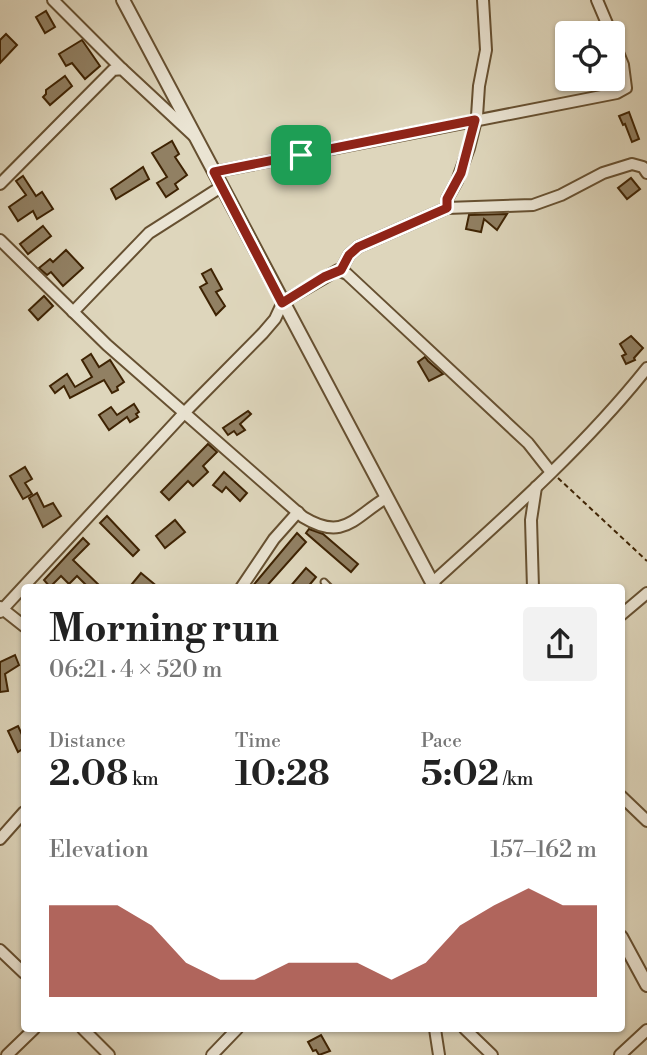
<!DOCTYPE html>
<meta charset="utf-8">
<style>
:root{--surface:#fff;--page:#f2f2f2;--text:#222;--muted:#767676;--accent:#8f2418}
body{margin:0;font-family:"Libre Bodoni",serif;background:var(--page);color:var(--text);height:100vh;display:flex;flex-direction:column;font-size:26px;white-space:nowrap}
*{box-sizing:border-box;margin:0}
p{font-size:23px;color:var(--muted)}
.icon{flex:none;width:38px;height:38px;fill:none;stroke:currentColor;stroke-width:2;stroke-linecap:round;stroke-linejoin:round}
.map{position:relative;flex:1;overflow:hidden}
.side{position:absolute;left:21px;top:584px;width:604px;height:448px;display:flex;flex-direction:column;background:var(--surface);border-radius:7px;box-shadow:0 2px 5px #0004}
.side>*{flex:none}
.buttons{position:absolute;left:555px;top:21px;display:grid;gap:14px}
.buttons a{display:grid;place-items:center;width:70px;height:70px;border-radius:7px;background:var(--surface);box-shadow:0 2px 5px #0004;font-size:35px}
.pin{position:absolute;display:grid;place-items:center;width:60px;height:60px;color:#fff;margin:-30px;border-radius:14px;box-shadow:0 4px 10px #0006}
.round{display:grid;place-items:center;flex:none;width:74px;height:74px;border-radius:7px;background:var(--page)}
.summary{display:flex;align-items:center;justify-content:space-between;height:119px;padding:0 28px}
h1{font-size:38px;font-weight:800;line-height:52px}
.metrics{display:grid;grid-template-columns:repeat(3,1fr);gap:10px;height:119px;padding:7px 28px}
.metrics div{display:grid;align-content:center}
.metrics b{font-size:35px;font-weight:800}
.metrics small{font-size:19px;font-weight:400}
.metrics p{font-size:19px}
.chart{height:196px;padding:14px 28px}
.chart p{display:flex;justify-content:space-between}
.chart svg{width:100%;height:126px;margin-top:7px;fill:var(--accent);opacity:.7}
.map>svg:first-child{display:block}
.building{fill:#918063;stroke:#3e2303;stroke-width:2}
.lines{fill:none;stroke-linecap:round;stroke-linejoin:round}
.service-casing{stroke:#665031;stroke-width:9}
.minor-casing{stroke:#665031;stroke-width:14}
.tertiary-casing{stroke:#665031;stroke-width:16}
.path{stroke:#3e2303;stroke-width:2;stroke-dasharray:5 3.5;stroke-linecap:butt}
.service{stroke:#eae4d3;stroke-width:5}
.minor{stroke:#eae4d3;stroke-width:10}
.tertiary{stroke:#eae4d3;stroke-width:12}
.route-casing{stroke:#fff;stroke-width:14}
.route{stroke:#8f2418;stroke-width:9}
</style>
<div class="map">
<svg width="647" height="1055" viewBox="0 0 647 1055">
<rect width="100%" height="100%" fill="#ded6bc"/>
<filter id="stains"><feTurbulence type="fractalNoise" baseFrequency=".00286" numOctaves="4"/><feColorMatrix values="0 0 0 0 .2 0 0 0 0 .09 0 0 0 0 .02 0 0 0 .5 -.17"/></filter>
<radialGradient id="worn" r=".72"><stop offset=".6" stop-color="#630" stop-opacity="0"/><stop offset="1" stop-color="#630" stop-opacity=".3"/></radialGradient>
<!-- building -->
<g class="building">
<path d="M46,11L55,27L45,33L36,17Z"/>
<path d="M6,34L17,45L0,63V40Z"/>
<path d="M82,40L100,66L85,79L72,63L66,66L59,54Z"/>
<path d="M65,76L72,86L50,105L43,97L46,94V90Z"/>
<path d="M629,112L639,139L632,142L625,124L623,125L619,116Z"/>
<path d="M172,141L179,154L175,157L187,175L175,184L178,189L166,197L157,183L167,177L152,153Z"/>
<path d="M143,167L149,179L116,199L111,189Z"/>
<path d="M23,176L36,196L42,192L53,209L37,219L33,211L18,221L9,207L26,195L16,181Z"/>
<path d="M631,178L640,189L627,199L618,188Z"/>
<path d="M507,214L497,230L484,219L481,232L466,229L469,215Z"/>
<path d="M43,226L51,236L28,254L20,244Z"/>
<path d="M66,250L83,268L63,286L51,272L47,275L39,268L50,259L53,262Z"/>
<path d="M211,269L222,289L216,292L225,306L216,315L200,287L207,283L202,274Z"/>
<path d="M44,296L53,306L38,320L29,310Z"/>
<path d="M631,336L643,348L634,358L635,360L626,364L622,356L626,354L620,344Z"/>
<path d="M91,354L99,367L110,360L124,382L117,387L118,390L112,393L104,380L70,398L64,386L55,393L50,386L67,374L75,387L92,377L82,360Z"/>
<path d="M425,357L428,361L443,374L429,381L418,362Z"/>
<path d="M134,404L139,412L136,414L138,417L130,422L127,417L109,430L99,415L111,407L117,415Z"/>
<path d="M248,411L251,414L240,424L245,430L237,435L234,431L228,435L223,428Z"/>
<path d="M208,444L217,452L203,466L208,472L193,486L188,481L169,500L161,492Z"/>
<path d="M25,467L32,479L25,483L32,494L23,499L10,476Z"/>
<path d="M224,472L247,493L240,501L226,487L222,492L213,485Z"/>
<path d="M37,493L44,507L53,503L61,516L43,527L29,498Z"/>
<path d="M107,516L139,550L133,556L100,523Z"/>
<path d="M175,520L185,532L165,548L156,536Z"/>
<path d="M309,529L323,534L358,564L351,572L306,533Z"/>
<path d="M297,533L306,542L265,588H251Z"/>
<path d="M83,538L89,544L73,560L102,588H89L77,576L69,584L61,576L50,587L44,580Z"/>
<path d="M306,568L316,577L307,588H289Z"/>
<path d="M141,573L159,588H136L132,584Z"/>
<path d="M15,655L19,665L5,674L8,691L0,692V662Z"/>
<path d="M18,726L24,739V748L18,752L8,731Z"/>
<path d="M321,1035L330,1051L319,1055L316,1050L313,1051L308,1042Z"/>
</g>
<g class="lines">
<!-- service casing -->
<g class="service-casing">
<path id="service" d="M324,582L330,588"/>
</g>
<!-- minor casing -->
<g class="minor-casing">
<g id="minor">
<path d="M53,0L122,69"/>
<path d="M597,0L611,33"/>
<path d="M214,172L617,93L626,88L623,65L612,38"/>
<path d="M0,184L113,70L122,69L193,135"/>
<path d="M447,208V199L457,181L469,148L477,116L479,86L486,50L483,0"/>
<path d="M0,240L107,345L303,517C344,542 354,517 386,498"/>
<path d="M341,270L349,255L358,247L447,208L533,205L561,195L603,173L632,164L643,167L647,173"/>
<path d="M73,312L149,233L221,187"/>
<path d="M432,583C507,515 584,447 647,368"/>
<path d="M241,588L274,539L298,512"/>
<path d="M533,588L531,520L536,487"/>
<path d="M0,607L24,626"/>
<path d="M0,612L186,411L263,333L275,319L283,302L338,270L347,274L528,443L550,471"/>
<path d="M621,615L647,593"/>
<path d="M621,796L647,821"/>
<path d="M0,839L24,812"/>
<path d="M0,950L24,973"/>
<path d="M83,1029L109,1055"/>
<path d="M435,1029L439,1055"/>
<path d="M465,1029L492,1055"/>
<path d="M7,1055L34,1029"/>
<path d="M212,1055L237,1029"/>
<path d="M620,1055L647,1030"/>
</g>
</g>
<!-- tertiary casing -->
<g class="tertiary-casing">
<g id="tertiary">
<path d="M123,0L435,588"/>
<path d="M621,937L647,985"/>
</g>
</g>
<!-- path -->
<path class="path" d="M558,478L647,561"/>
<!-- service -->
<use href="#service" class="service"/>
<!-- minor -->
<use href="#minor" class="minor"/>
<!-- tertiary -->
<use href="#tertiary" class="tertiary"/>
</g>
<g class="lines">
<!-- route casing -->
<g class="route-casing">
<path id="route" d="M475,120L461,173L447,199V208L358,247L349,255L341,270L324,277L282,303L214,172Z"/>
</g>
<!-- route -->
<use href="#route" class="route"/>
</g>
<rect width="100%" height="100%" filter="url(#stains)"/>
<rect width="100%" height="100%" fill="url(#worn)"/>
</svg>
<div class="buttons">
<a><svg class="icon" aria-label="locate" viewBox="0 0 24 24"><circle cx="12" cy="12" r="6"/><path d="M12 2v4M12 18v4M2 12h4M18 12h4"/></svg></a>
</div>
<div class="pin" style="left:301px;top:155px;background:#1e9e55"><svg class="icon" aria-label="arrive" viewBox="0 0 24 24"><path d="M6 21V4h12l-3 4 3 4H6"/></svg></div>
<section class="side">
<div class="summary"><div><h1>Morning run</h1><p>06:21 · 4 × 520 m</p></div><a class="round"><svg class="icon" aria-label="share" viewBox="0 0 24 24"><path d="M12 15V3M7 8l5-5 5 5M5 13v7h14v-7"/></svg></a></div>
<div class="metrics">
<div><p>Distance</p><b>2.08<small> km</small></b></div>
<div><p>Time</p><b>10:28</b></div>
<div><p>Pace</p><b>5:02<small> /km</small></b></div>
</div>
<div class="chart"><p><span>Elevation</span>157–162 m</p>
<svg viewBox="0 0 160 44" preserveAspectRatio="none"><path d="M0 44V12L10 12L20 12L30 19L40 32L50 38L60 38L70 32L80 32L90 32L100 38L110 32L120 19L130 12L140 6L150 12L160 12V44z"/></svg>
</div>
</section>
</div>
